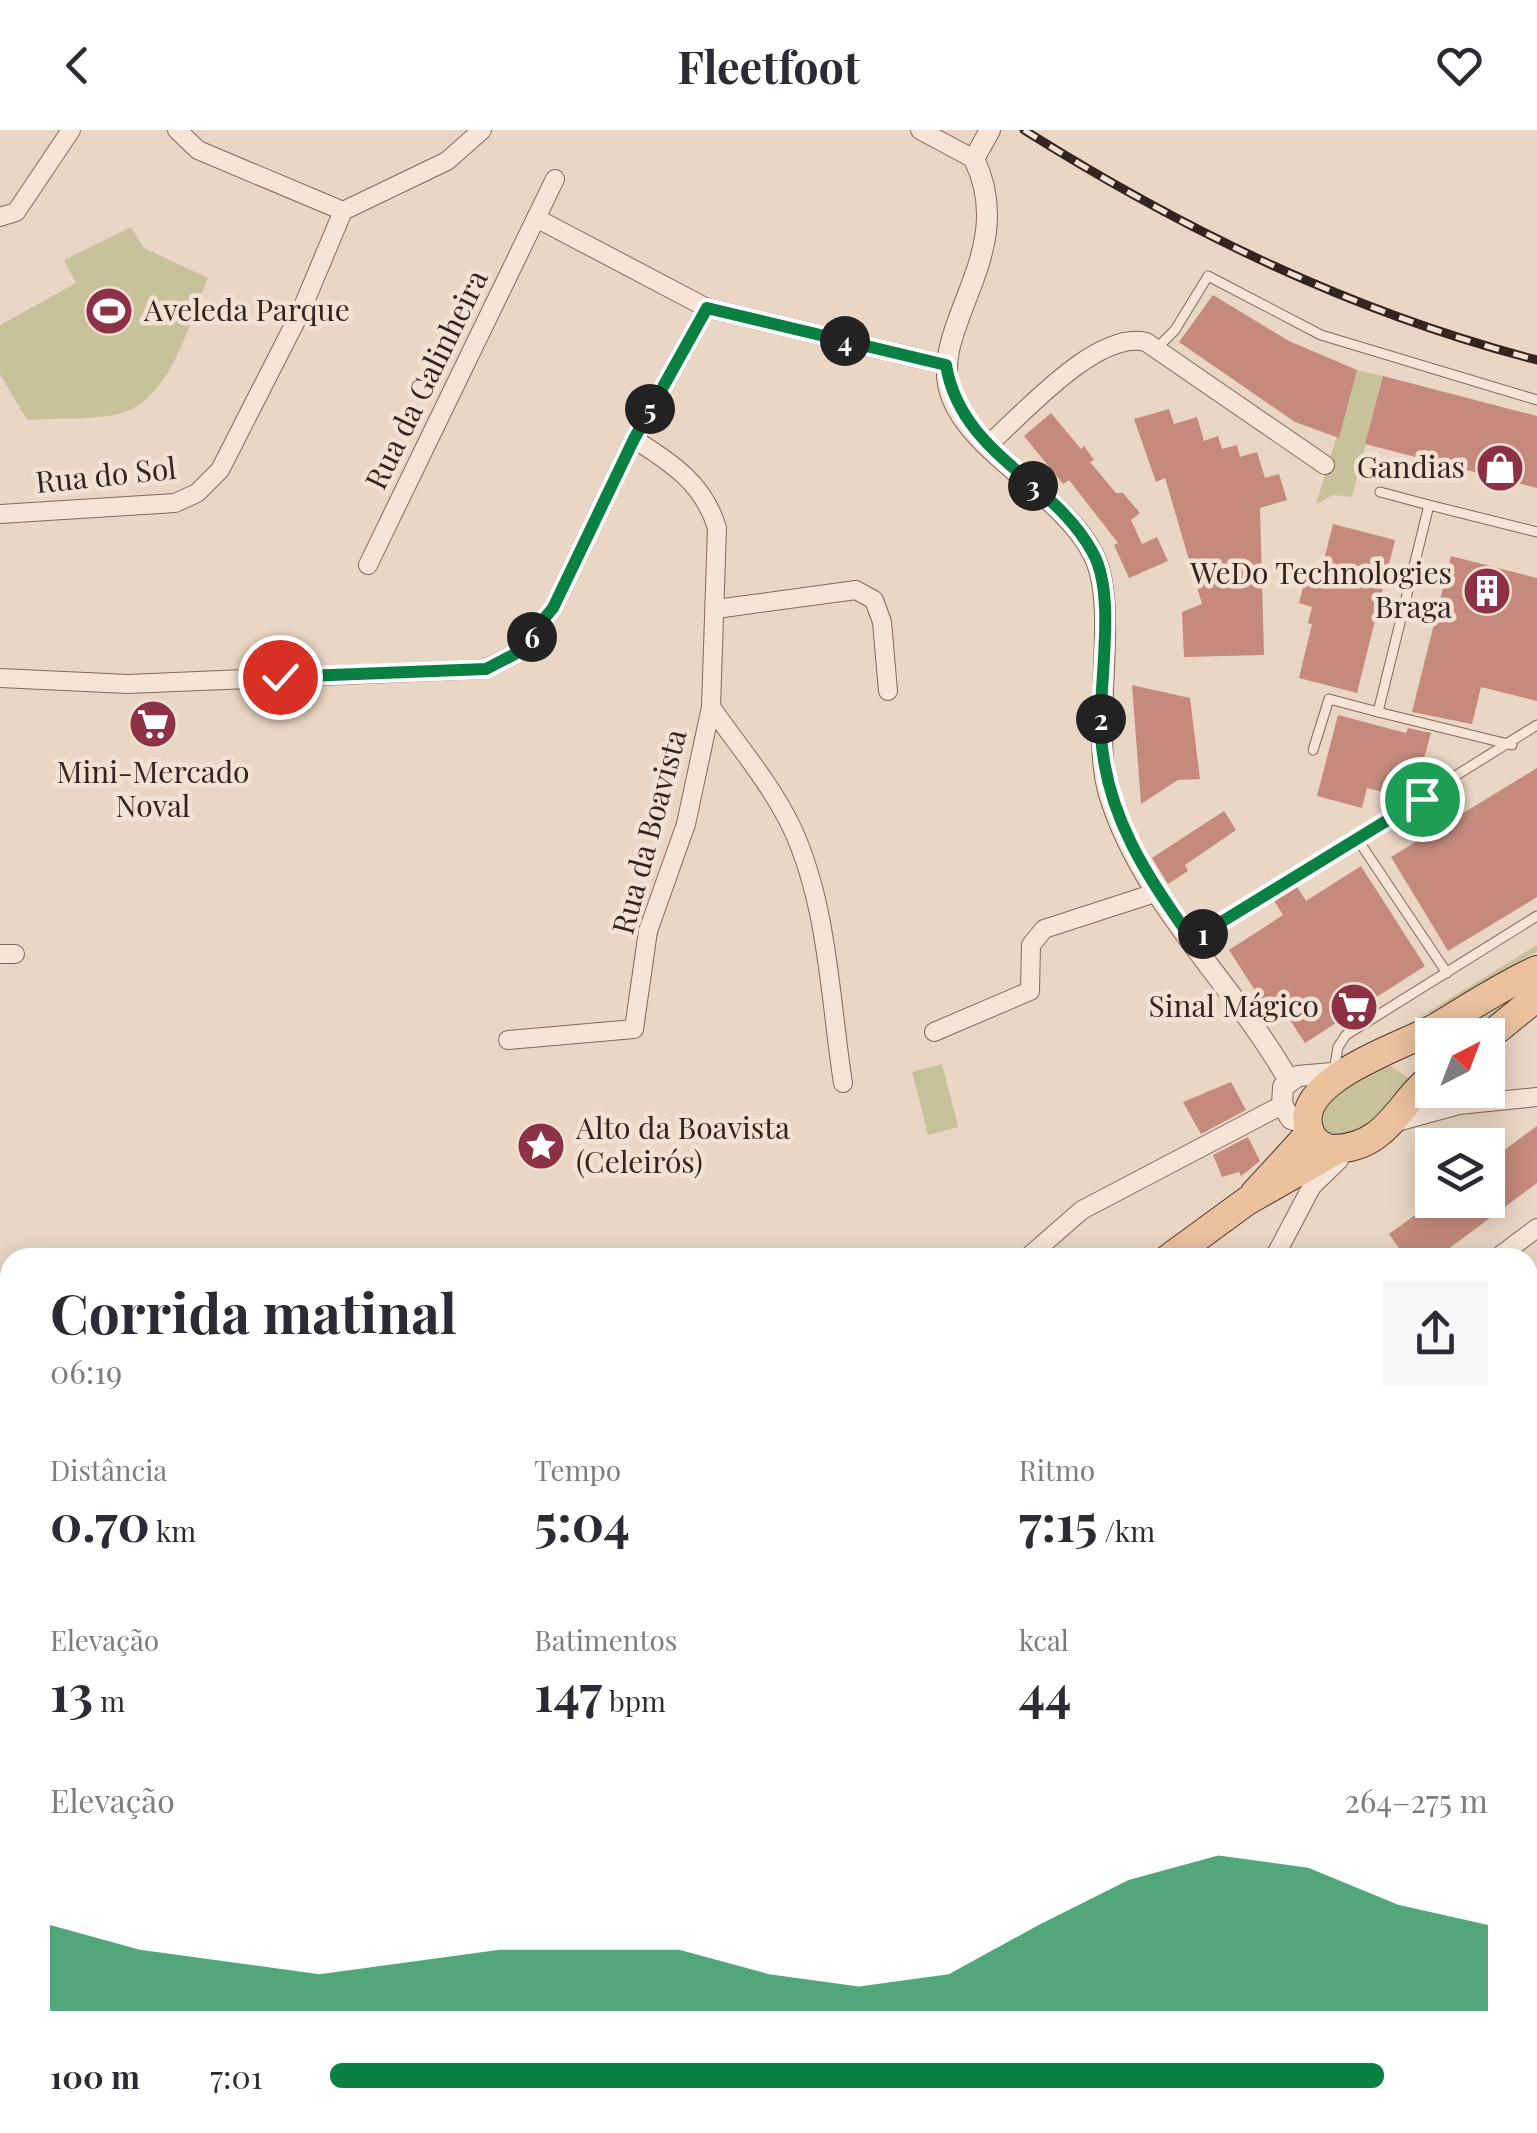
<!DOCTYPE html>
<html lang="pt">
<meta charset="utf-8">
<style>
:root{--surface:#fff;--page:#f7f7f7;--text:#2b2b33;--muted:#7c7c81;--accent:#0b8043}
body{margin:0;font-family:"Playfair Display",serif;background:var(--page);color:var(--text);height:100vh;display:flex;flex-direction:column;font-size:38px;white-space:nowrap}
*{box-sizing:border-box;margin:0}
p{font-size:32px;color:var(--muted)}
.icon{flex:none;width:55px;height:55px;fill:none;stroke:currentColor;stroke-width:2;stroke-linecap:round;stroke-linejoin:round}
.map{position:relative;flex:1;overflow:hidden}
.side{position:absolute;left:0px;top:1118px;width:1538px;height:888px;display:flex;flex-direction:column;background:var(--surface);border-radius:30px 30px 0 0;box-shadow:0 5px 25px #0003}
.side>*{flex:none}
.needle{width:65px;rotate:42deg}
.buttons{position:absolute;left:1415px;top:888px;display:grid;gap:20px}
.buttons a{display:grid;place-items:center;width:90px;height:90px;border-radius:0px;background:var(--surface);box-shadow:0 5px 25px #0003;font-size:50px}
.pin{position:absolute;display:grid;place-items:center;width:85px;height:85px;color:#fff;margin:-42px;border:5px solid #fff;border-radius:50%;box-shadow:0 2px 10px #0007}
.km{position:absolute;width:50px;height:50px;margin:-25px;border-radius:50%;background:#222;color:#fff;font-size:28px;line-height:50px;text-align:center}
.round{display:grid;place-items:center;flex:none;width:105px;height:105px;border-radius:0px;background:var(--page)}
.overview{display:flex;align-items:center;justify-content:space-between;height:170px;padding:0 50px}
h1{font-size:55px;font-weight:700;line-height:75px}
.metrics{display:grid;grid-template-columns:repeat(3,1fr);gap:15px;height:170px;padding:10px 50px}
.metrics div{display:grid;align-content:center}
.metrics b{font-size:50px;font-weight:700}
.metrics small{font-size:28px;font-weight:400}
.metrics p{font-size:28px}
.chart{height:280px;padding:20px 50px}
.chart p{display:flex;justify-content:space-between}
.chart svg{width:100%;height:180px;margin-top:10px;fill:var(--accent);opacity:.7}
ul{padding:0 50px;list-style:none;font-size:32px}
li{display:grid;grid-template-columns:160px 120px 1fr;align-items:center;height:75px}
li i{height:25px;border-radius:12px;background:var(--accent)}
header{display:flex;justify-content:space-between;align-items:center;height:130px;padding:0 50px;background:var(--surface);font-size:45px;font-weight:700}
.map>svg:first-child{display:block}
.green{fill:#c7c299}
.building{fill:#c58a7d}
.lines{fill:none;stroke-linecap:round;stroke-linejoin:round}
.service-casing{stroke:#83685c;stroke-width:11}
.minor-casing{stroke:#83685c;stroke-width:20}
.tertiary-casing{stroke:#83685c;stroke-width:22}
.primary-casing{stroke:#513830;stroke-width:30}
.motorway-casing{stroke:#513830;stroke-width:32}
.path{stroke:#83685c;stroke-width:2.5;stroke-dasharray:8 5;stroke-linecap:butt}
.service{stroke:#f6e5d6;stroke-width:9}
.minor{stroke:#f6e5d6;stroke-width:18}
.tertiary{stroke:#f6e5d6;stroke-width:20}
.primary{stroke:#ebc19e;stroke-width:28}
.motorway{stroke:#d3835b;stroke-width:30}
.rail-casing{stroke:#34241f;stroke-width:9}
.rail{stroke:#f2e2d3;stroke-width:5;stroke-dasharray:15;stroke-linecap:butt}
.route-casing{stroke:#fff;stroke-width:20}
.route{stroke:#0b8043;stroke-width:12}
.labels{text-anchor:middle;stroke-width:9;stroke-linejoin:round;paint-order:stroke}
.poi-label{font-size:30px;fill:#34241f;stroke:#f2e2d3;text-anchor:end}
.street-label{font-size:30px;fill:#34241f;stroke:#f2e2d3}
</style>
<header><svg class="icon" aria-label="back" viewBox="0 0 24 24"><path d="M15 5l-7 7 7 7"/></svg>Fleetfoot<svg class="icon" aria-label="heart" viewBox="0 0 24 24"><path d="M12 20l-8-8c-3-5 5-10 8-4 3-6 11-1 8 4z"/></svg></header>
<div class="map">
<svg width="1537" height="2003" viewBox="0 0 1537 2003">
<rect width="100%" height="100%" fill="#ead6c4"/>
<!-- green -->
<g class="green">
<path d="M131,97L144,118L208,148C188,194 171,275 114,285C86,290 55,288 27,290L0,244V195L76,153L64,130Z"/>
<path d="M1357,240L1383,246L1352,367L1333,365L1316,374Z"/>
<path d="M1537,815V822L1402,898Z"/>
<path d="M1537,854L1468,905H1441Z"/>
<path d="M942,934L958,997L928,1005L912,942Z"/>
<path d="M1391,936L1408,948C1407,976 1342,1026 1320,996C1326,963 1359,941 1391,936Z"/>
<path d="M10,1625V1789L0,1795V1636Z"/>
</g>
<!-- building -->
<g class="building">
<path d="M1213,165L1289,211L1357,240L1339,308L1295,292L1179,212Z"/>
<path d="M1383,246L1537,286V358L1365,314Z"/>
<path d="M1169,279L1174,294L1197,287L1204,311L1218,306L1222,319L1237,315L1240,327L1257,322L1265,348L1279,344L1287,370L1260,378L1264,525L1184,527L1182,482L1202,474L1165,348L1156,352L1134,289Z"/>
<path d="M1051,283L1081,319L1084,316L1094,330L1090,332L1116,363H1123L1140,383L1131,390L1142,414L1157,407L1168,431L1129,448L1114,415L1118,413L1069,350L1063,354L1024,306Z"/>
<path d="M1333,394L1395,410L1357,563L1299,548L1312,494L1308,493L1312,477L1299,473L1308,439L1321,442Z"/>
<path d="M1451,426L1537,448V571L1481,557L1472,594L1412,582Z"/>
<path d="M1132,555L1190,568L1200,649L1178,650L1141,674Z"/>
<path d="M1338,585L1406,603L1408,598L1431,603L1417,654L1402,650L1398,666L1367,658L1362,678L1317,666Z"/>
<path d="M1537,638V767L1448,821L1391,727Z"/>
<path d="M1224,681L1236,700L1185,735L1188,741L1168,754L1152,728Z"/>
<path d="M1361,736L1425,836L1305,913L1282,878L1271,885L1229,820L1283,785L1273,769L1296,755L1306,771Z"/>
<path d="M1231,952L1246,980L1201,1004L1183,972Z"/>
<path d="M1537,996V1053L1436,1128H1406L1389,1104L1436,1070H1488V1032Z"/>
<path d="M1248,1007L1260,1031L1241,1046L1239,1042L1222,1047L1213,1025Z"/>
</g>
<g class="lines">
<!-- service casing -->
<g class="service-casing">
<g id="service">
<path d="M1156,219L1175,200L1208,146L1321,205L1537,270"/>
<path d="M1380,362L1429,375"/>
<path d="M1512,615L1378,582L1429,375L1537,402"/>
<path d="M1313,620L1329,569L1378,582"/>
<path d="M1358,710L1447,843"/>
<path d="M1192,810L1537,595"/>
<path d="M1334,941L1338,917L1346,905L1537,786"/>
<path d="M1528,1462L1537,1456"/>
</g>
</g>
<!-- minor casing -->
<g class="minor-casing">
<g id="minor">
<path d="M177,0L198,20L343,81L447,31L482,0"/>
<path d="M920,0L974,29"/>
<path d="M0,87L16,82L71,0"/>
<path d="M536,88L707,178L946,235"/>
<path d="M989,314C1025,282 1097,200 1146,212L1325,335"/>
<path d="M0,384L175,373L197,363L220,340L301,181L343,81"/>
<path d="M368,435L555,49"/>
<path d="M716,479L856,460L874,470L882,492L888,561"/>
<path d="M0,548L128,554L485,539L515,524L553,478L634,309L707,178"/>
<path d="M711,577C739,617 771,654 792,698C828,775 830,870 843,953"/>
<path d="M0,824H15"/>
<path d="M934,902L1030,861L1031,815L1044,799L1158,762"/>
<path d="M508,910L634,899L648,801L686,694L711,577L717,398C704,354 672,333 634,309"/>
<path d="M1418,959L1459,975L1537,967"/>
<path d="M1393,993L1455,976"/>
<path d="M1027,1128L1082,1080L1282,975"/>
<path d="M1274,1128L1312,1056L1339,1030"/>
<path d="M1497,1128L1537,1098"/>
<path d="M1528,1187L1537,1189"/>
<path d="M0,1207V1250"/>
<path d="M1528,1354L1537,1361"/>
<path d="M0,1472L10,1474"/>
<path d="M0,1605L10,1593"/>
</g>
</g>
<!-- tertiary casing -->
<g class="tertiary-casing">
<g id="tertiary">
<path d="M990,0L974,29C1021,125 924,199 952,268C975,326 1064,365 1093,424C1121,477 1089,597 1109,664C1142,773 1234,853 1289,951"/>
<path d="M1307,995L1291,989L1282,975L1283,957L1298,946L1343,942"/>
</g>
</g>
<!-- primary casing -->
<g class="primary-casing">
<g id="primary">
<path d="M1488,907L1537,867"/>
<path d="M1432,947C1399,971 1388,1020 1330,1019C1319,1015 1312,1010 1309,999C1293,950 1403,916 1435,898C1469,878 1501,856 1537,840"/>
<path d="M1255,1063L1310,1003"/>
<path d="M1169,1128L1247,1071L1338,1019"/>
<path d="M0,1846L10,1835"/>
</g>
</g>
<!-- motorway casing -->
<g class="motorway-casing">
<g id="motorway">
<path d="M1528,1548L1537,1545"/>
<path d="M1528,1574L1537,1571"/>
<path d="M962,2003L968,1995"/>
<path d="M990,2003L996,1995"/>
</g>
</g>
<!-- path -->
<path class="path" d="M1528,1651L1537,1641"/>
<!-- service -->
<use href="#service" class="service"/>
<!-- minor -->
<use href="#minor" class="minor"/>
<!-- tertiary -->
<use href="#tertiary" class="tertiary"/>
<!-- primary -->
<use href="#primary" class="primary"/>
<!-- motorway -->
<use href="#motorway" class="motorway"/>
<!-- rail casing -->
<g class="rail-casing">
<path id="rail" d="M1024,0C1185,101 1352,182 1537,230"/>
</g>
<!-- rail -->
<use href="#rail" class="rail"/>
</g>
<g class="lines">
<!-- route casing -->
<g class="route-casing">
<path id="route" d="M280,547L486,539L515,524L553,478L634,309L707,178L946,235C961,325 1054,350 1093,423C1117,467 1098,554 1101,605C1106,686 1147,746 1192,810L1422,669"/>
</g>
<!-- route -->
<use href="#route" class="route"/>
</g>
<!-- icons -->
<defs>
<g id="stadium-disc" transform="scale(2.5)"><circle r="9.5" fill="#8d3146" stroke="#f2e2d3"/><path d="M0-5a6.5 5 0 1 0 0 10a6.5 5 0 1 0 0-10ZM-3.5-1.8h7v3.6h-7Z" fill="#fff"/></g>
<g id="shop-disc" transform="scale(2.5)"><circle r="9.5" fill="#8d3146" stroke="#f2e2d3"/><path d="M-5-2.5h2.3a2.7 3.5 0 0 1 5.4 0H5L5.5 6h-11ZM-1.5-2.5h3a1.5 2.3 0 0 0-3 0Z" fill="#fff"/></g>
<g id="building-disc" transform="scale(2.5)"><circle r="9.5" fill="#8d3146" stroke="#f2e2d3"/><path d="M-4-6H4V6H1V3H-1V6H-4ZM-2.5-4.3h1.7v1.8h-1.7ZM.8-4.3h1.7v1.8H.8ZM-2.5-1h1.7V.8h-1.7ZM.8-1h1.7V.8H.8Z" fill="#fff"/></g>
<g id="supermarket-disc" transform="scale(2.5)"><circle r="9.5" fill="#8d3146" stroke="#f2e2d3"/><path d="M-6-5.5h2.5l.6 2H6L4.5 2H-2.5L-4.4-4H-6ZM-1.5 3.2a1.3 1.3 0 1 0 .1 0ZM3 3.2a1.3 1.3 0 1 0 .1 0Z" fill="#fff"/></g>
<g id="sight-disc" transform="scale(2.5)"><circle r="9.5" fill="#8d3146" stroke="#f2e2d3"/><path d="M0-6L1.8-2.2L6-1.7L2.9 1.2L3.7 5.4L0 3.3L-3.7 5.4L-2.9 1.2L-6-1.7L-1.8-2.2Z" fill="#fff"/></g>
</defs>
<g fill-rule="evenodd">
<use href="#stadium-disc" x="109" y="181"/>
<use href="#shop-disc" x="1500" y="338"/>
<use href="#building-disc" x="1487" y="461"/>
<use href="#supermarket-disc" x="153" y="594"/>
<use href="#supermarket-disc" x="1354" y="877"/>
<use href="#sight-disc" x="541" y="1016"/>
</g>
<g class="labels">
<!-- poi labels -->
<g class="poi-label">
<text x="144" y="191" text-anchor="start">Aveleda Parque</text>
<text x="1465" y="348">Gandias</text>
<text x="1452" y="454">WeDo Technologies<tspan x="1452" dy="34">Braga</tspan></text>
<text x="153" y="653" text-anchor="middle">Mini-Mercado<tspan x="153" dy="34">Noval</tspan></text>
<text x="1319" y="887">Sinal Mágico</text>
<text x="576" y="1009" text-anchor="start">Alto da Boavista<tspan x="576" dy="34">(Celeirós)</tspan></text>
</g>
<!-- street labels -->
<g class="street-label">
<text transform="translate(427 250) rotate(-64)" y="10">Rua da Galinheira</text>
<text transform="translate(106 346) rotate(-6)" y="10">Rua do Sol</text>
<text transform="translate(650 702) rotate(-75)" y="10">Rua da Boavista</text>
</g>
</g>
</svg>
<div class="buttons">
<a><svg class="needle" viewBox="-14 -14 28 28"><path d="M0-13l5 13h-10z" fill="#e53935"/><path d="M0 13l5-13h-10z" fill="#7c7c81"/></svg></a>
<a><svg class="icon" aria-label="layers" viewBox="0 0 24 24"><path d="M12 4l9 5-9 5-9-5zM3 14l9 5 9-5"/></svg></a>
</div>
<div class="pin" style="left:1422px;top:669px;background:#1e9e55"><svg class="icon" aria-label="arrive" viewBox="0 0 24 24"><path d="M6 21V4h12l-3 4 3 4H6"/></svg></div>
<div class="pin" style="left:280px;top:547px;background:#d93025"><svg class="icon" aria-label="check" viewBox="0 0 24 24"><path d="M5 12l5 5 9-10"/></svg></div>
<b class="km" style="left:1203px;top:804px">1</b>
<b class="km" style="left:1101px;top:589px">2</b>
<b class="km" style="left:1033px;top:356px">3</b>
<b class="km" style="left:845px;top:211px">4</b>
<b class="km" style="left:650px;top:279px">5</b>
<b class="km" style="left:532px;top:507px">6</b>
<section class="side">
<div class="overview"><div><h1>Corrida matinal</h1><p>06:19</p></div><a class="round"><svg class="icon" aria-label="share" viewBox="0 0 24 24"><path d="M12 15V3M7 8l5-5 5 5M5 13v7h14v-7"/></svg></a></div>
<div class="metrics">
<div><p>Distância</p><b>0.70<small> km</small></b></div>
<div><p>Tempo</p><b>5:04</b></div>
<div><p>Ritmo</p><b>7:15<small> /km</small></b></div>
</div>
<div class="metrics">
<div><p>Elevação</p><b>13<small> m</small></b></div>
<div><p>Batimentos</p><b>147<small> bpm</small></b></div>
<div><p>kcal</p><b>44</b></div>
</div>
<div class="chart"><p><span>Elevação</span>264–275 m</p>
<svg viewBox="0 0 160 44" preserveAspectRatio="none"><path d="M0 44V23L10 29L20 32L30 35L40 32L50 29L60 29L70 29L80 35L90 38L100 35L110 23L120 12L130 6L140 9L150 18L160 23V44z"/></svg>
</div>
<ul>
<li><b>100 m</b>7:01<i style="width:91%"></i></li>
</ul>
</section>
</div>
